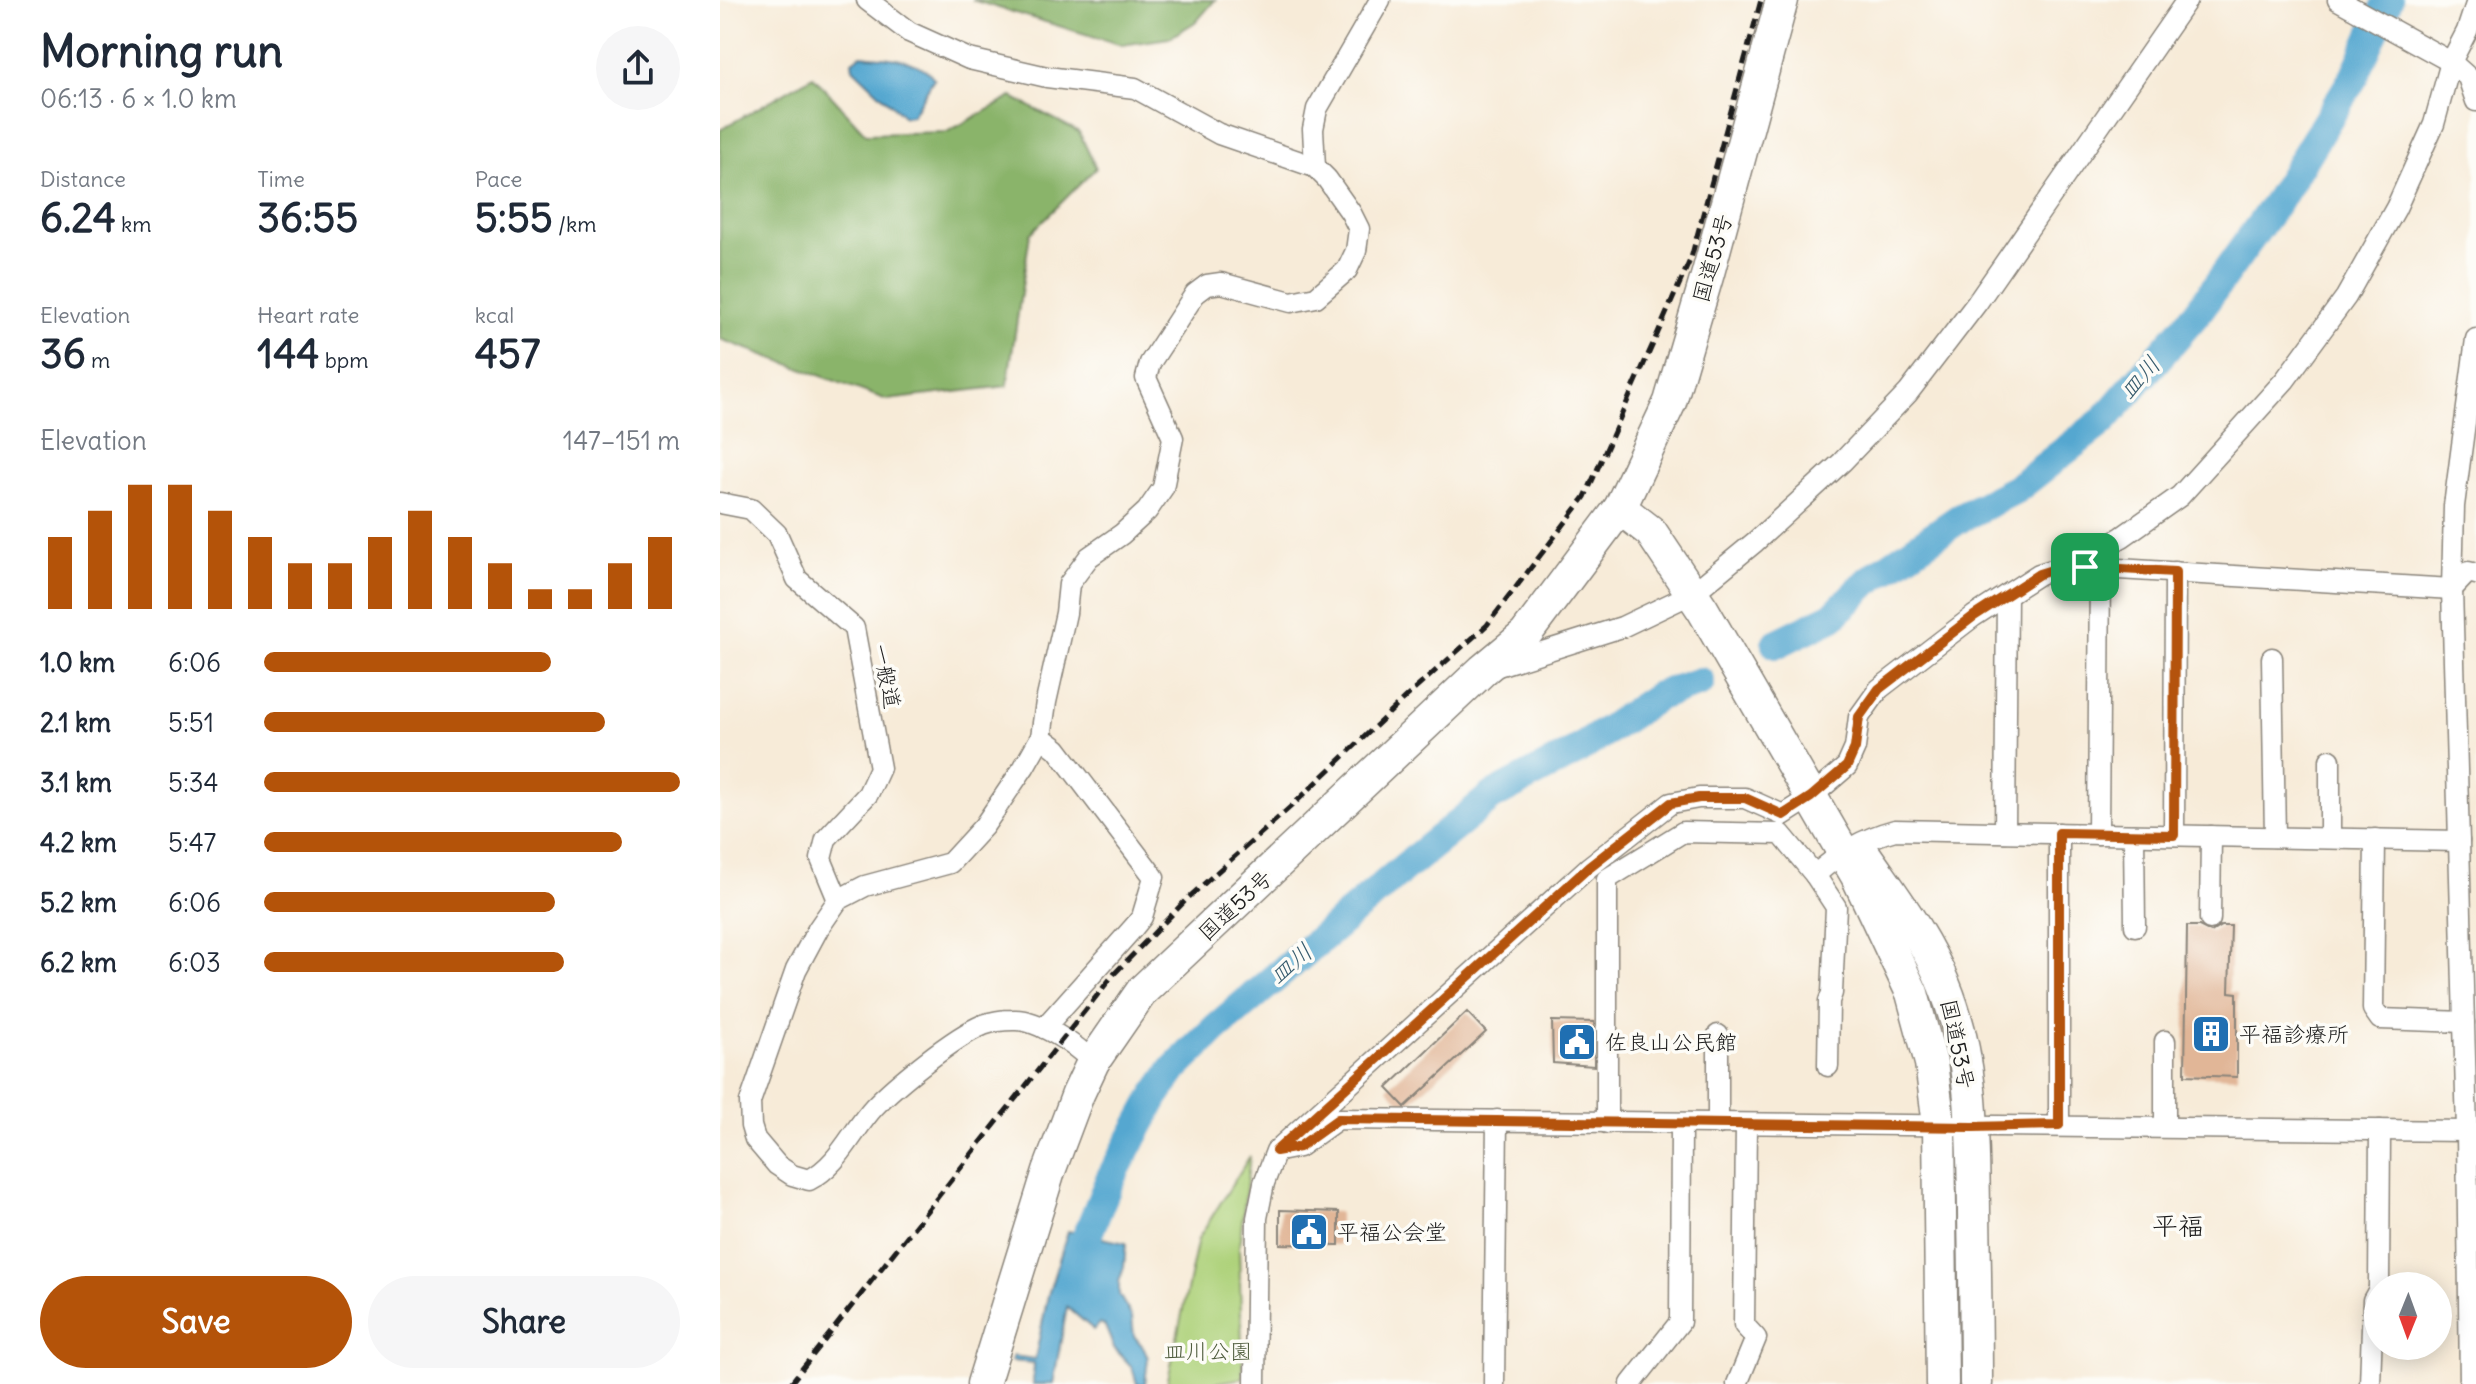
<!DOCTYPE html>
<meta charset="utf-8">
<style>
:root{--surface:#fff;--page:#f6f6f7;--text:#1f2937;--muted:#747a83;--accent:#b45309}
body{margin:0;font-family:Delius,"Klee One",sans-serif;background:var(--page);color:var(--text);height:100vh;display:flex;flex-direction:column;font-size:30px;white-space:nowrap}
*{box-sizing:border-box;margin:0}
p{font-size:26px;color:var(--muted)}
.icon{flex:none;width:44px;height:44px;fill:none;stroke:currentColor;stroke-width:2;stroke-linecap:round;stroke-linejoin:round}
.map{position:relative;flex:1;overflow:hidden}
.panel{display:flex;flex-direction:column;background:var(--surface);width:720px}
.panel>*{flex:none}
.needle{width:52px;rotate:181deg}
.tools{position:absolute;left:1644px;top:1272px;display:grid;gap:16px}
.tools a{display:grid;place-items:center;width:88px;height:88px;border-radius:50%;background:var(--surface);box-shadow:0 4px 20px #0003;font-size:40px}
.pin{position:absolute;display:grid;place-items:center;width:68px;height:68px;color:#fff;margin:-34px;border-radius:16px;box-shadow:0 4px 12px #0006}
.round{display:grid;place-items:center;flex:none;width:84px;height:84px;border-radius:42px;background:var(--page)}
.overview{display:flex;align-items:center;justify-content:space-between;height:136px;padding:0 40px}
h1{font-size:44px;font-weight:700;line-height:60px}
.figures{display:grid;grid-template-columns:repeat(3,1fr);gap:12px;height:136px;padding:8px 40px}
.figures div{display:grid;align-content:center}
.figures b{font-size:40px;font-weight:700}
.figures small{font-size:22px;font-weight:400}
.figures p{font-size:22px}
.chart{height:224px;padding:16px 40px}
.chart p{display:flex;justify-content:space-between}
.chart svg{width:100%;height:144px;margin-top:8px;stroke:var(--accent);stroke-width:6}
.action{display:flex;gap:16px;margin-top:auto;padding:16px 40px}
.action a{flex:1;height:92px;border-radius:48px;background:var(--accent);color:#fff;font-size:32px;font-weight:700;line-height:92px;text-align:center}
.action a+a{background:var(--page);color:var(--text)}
ul{padding:0 40px;list-style:none;font-size:26px}
li{display:grid;grid-template-columns:128px 96px 1fr;align-items:center;height:60px}
li i{height:20px;border-radius:10px;background:var(--accent)}
main{display:flex;flex:1;min-height:0}
.map>svg:first-child{display:block}
.green{fill:#aed27a;stroke:#65774b;stroke-width:2}
.forest{fill:#8ab46a;stroke:#536843;stroke-width:2}
.water{fill:#55a7d0;stroke:#386276;stroke-width:2}
.lines{fill:none;stroke-linecap:round;stroke-linejoin:round}
.river{stroke:#55a7d0;stroke-width:30}
.building{fill:#e1b697}
.minor-casing{stroke:#8a847a;stroke-width:23}
.trunk-casing{stroke:#8a847a;stroke-width:35}
.minor{stroke:#fff;stroke-width:20}
.trunk{stroke:#fff;stroke-width:32}
.rail{stroke:#1c1c1c;stroke-width:5;stroke-dasharray:12 6;stroke-linecap:butt}
.route-casing{stroke:#fff;stroke-width:16}
.route{stroke:#b45309;stroke-width:10}
.labels{text-anchor:middle;stroke-width:7;stroke-linejoin:round;paint-order:stroke}
.street-label{font-size:22px;fill:#1c1c1c;stroke:#fdfcf7}
.poi-label{font-size:22px;fill:#1c1c1c;stroke:#fdfcf7;text-anchor:start}
.park-label{font-size:22px;fill:#4f5c3d;stroke:#fdfcf7}
.water-label{font-size:24px;font-style:italic;fill:#365b6d;stroke:#fdfcf7}
.quarter-label{font-size:26px;fill:#1c1c1c;stroke:#fdfcf7}
</style>
<main>
<section class="panel">
<div class="overview"><div><h1>Morning run</h1><p>06:13 · 6 × 1.0 km</p></div><a class="round"><svg class="icon" aria-label="share" viewBox="0 0 24 24"><path d="M12 15V3M7 8l5-5 5 5M5 13v7h14v-7"/></svg></a></div>
<div class="figures">
<div><p>Distance</p><b>6.24<small> km</small></b></div>
<div><p>Time</p><b>36:55</b></div>
<div><p>Pace</p><b>5:55<small> /km</small></b></div>
</div>
<div class="figures">
<div><p>Elevation</p><b>36<small> m</small></b></div>
<div><p>Heart rate</p><b>144<small> bpm</small></b></div>
<div><p>kcal</p><b>457</b></div>
</div>
<div class="chart"><p><span>Elevation</span>147–151 m</p>
<svg viewBox="0 0 160 44" preserveAspectRatio="none"><path d="M5 44V22M15 44V14M25 44V6M35 44V6M45 44V14M55 44V22M65 44V30M75 44V30M85 44V22M95 44V14M105 44V22M115 44V30M125 44V38M135 44V38M145 44V30M155 44V22"/></svg>
</div>
<ul>
<li><b>1.0 km</b>6:06<i style="width:69%"></i></li>
<li><b>2.1 km</b>5:51<i style="width:82%"></i></li>
<li><b>3.1 km</b>5:34<i style="width:100%"></i></li>
<li><b>4.2 km</b>5:47<i style="width:86%"></i></li>
<li><b>5.2 km</b>6:06<i style="width:70%"></i></li>
<li><b>6.2 km</b>6:03<i style="width:72%"></i></li>
</ul>
<div class="action"><a>Save</a><a>Share</a></div>
</section>
<div class="map">
<svg width="1756" height="1384" viewBox="0 0 1756 1384">
<rect width="100%" height="100%" fill="#fdfcf7"/>
<filter id="ink" filterUnits="userSpaceOnUse"><feTurbulence type="fractalNoise" baseFrequency=".0125" numOctaves="2"/><feDisplacementMap in="SourceGraphic" scale="16" xChannelSelector="R" yChannelSelector="G"/><feConvolveMatrix kernelMatrix="1 2 1 2 8 2 1 2 1" color-interpolation-filters="sRGB"/></filter>
<filter id="wash" filterUnits="userSpaceOnUse"><feTurbulence type="fractalNoise" baseFrequency=".006" numOctaves="4" result="noise"/><feDisplacementMap in="SourceGraphic" scale="32" xChannelSelector="R" yChannelSelector="G"/><feGaussianBlur stdDeviation="1.8" result="paint"/><feColorMatrix in="noise" values="0 0 0 0 0 0 0 0 0 0 0 0 0 0 0 0 0 1.4 0 .05"/><feComposite in="paint" operator="in"/></filter>
<g filter="url(#wash)">
<rect width="100%" height="100%" fill="#f7ebd8"/>
<!-- green -->
<path class="green" d="M530,1156L519,1247L523,1378L491,1384H447L478,1239Z"/>
<!-- forest -->
<g class="forest">
<path d="M252,0H495L477,21L449,38L402,45Z"/>
<path d="M93,76L146,134L227,132L292,97L359,132L376,168L310,234L287,386L167,400L0,339V130Z"/>
</g>
<!-- water -->
<g class="water">
<path d="M141,55C165,58 198,57 214,78L192,116L184,117L133,68L132,61Z"/>
<path d="M348,1231L406,1243L404,1267L399,1282V1295L412,1317L414,1336L424,1348L428,1358L425,1384H417L412,1367L394,1348L385,1326L380,1323L374,1330L347,1307L333,1384H313L314,1363L291,1361L293,1356L315,1359L328,1295Z"/>
</g>
<g class="lines">
<!-- river -->
<g class="river">
<path d="M1056,644L1113,616L1148,581L1240,518L1296,489L1383,421L1477,313L1558,200L1635,75L1668,0"/>
<path d="M352,1273L390,1179L436,1095L455,1068L496,1028L685,867L771,797L855,752L938,696L980,682"/>
</g>
</g>
<g id="blocks">
<!-- building -->
<g class="building">
<path d="M1467,926H1479L1491,932L1501,926H1511L1509,992L1517,993V1077L1465,1075Z"/>
<path d="M747,1012L766,1032L685,1107L667,1088Z"/>
<path d="M832,1021L874,1022V1066L833,1063Z"/>
<path d="M560,1210L619,1212V1245L560,1244Z"/>
</g>
</g>
</g>
<g filter="url(#ink)">
<use href="#blocks" fill-opacity="0" stroke="#8a847a" stroke-width="2"/>
<g class="lines">
<!-- minor casing -->
<g class="minor-casing">
<g id="minor">
<path d="M147,0L189,32L249,59L327,77L415,88L499,134L595,167L607,179L631,213L639,229L636,251L627,270L596,297L571,302L501,283L487,285L475,294L430,363L426,378L453,438L443,488L427,511L402,534L369,557L349,584L346,613L326,702L321,737L304,767L264,826L230,863L145,886L118,900L98,929L76,970L30,1102L31,1126L35,1139L57,1165L72,1175L89,1180C119,1165 132,1131 154,1107C176,1084 234,1037 263,1025C271,1022 284,1020 293,1020C317,1018 357,1046 373,1062"/>
<path d="M1618,0L1731,62L1748,77L1756,101"/>
<path d="M595,167L593,129L597,109L660,0"/>
<path d="M0,503L31,509L57,534L77,579L134,628L160,768L148,794L106,839L101,859L118,900"/>
<path d="M1358,562L1365,567L1732,589L1748,572L1756,574"/>
<path d="M1552,658L1555,837"/>
<path d="M778,666L902,627L973,593L1035,542L1122,462L1188,393L1257,303L1467,0"/>
<path d="M321,737L337,749L434,877L422,917L414,927L324,1028"/>
<path d="M1610,760V838"/>
<path d="M1285,832L1287,595"/>
<path d="M1339,833V1125"/>
<path d="M1378,834L1380,567"/>
<path d="M1414,835L1415,926"/>
<path d="M1454,835L1455,572"/>
<path d="M1655,839L1653,1009L1660,1019L1744,1022"/>
<path d="M1095,875L1116,907L1112,993L1109,1001L1108,1066"/>
<path d="M1490,919L1491,836"/>
<path d="M1445,1041V1127"/>
<path d="M887,1123V879L963,832L1061,834L1095,875C1121,852 1142,839 1175,830L1739,841"/>
<path d="M998,1124V1035"/>
<path d="M564,1150L579,1147L618,1119L1747,1131"/>
<path d="M1659,1286L1660,1130"/>
<path d="M535,1384L537,1218L544,1183L556,1151L869,867L951,803L979,798H1025L1063,815L1091,797L1127,766L1135,748L1139,717L1159,689L1254,616L1319,574L1358,562L1402,537L1460,496L1565,380L1626,297L1676,208L1714,124L1731,62L1747,31L1756,4"/>
<path d="M774,1384L777,1120"/>
<path d="M911,1384L960,1322L961,1124"/>
<path d="M1017,1384L1036,1338L1024,1325L1026,1124"/>
<path d="M1650,1384L1653,1300L1658,1291"/>
<path d="M1750,1384L1747,1131L1732,589L1734,506L1756,339"/>
</g>
</g>
<!-- trunk casing -->
<g class="trunk-casing">
<g id="trunk">
<path d="M900,508L931,532L983,610L1137,876L1192,993L1211,1063L1219,1125L1222,1384"/>
<path d="M1145,855C1174,897 1205,937 1224,985C1254,1057 1253,1137 1254,1213C1255,1270 1256,1327 1256,1384"/>
<path d="M263,1384L329,1171L358,1094L373,1062L422,991L763,670L805,635L900,508L950,402L988,273L1062,0"/>
</g>
</g>
<!-- minor -->
<use href="#minor" class="minor"/>
<!-- trunk -->
<use href="#trunk" class="trunk"/>
<!-- rail -->
<path class="rail" d="M70,1384L394,974L468,898L576,802L685,698L767,625L865,497L971,258L1041,0"/>
</g>
</g>
<g class="lines" filter="url(#ink)">
<!-- route casing -->
<g class="route-casing">
<path id="route" d="M1358,562L1365,567L1455,572L1454,835L1339,833V1125L1253,1127L618,1119L579,1147L556,1151L869,867L951,803L979,798H1025L1063,815L1091,797L1127,766L1135,748L1139,717L1159,689L1254,616L1319,574Z"/>
</g>
<!-- route -->
<use href="#route" class="route"/>
</g>
<!-- icons -->
<defs>
<g id="building-square" transform="scale(2)"><rect x="-9" y="-9" width="18" height="18" rx="4" fill="#1f6fb2" stroke="#fdfcf7"/><path d="M-4-6H4V6H1V3H-1V6H-4ZM-2.5-4.3h1.7v1.8h-1.7ZM.8-4.3h1.7v1.8H.8ZM-2.5-1h1.7V.8h-1.7ZM.8-1h1.7V.8H.8Z" fill="#fff"/></g>
<g id="civic-square" transform="scale(2)"><rect x="-9" y="-9" width="18" height="18" rx="4" fill="#1f6fb2" stroke="#fdfcf7"/><path d="M-.6-6.5H3V-4.5H.6V-3L4-1V1h2V6H-6V1h2V-1L-.6-3ZM-1.2 2.5V6h2.4V2.5Z" fill="#fff"/></g>
</defs>
<g fill-rule="evenodd">
<use href="#building-square" x="1491" y="1034"/>
<use href="#civic-square" x="857" y="1042"/>
<use href="#civic-square" x="589" y="1232"/>
</g>
<g class="labels">
<!-- street labels -->
<g class="street-label">
<text transform="translate(992 258) rotate(-74)" y="8">国道53号</text>
<text transform="translate(167 676) rotate(79)" y="8">一般道</text>
<text transform="translate(515 905) rotate(-43)" y="8">国道53号</text>
<text transform="translate(1238 1044) rotate(78)" y="8">国道53号</text>
</g>
<!-- poi labels -->
<g class="poi-label">
<text x="1519" y="1042">平福診療所</text>
<text x="885" y="1050">佐良山公民館</text>
<text x="617" y="1240">平福公会堂</text>
</g>
<!-- park labels -->
<g class="park-label">
<text x="488" y="1359">皿川公園</text>
</g>
<!-- water labels -->
<g class="water-label">
<text transform="translate(1420 378) rotate(-49)" y="8">皿川</text>
<text transform="translate(571 964) rotate(-41)" y="8">皿川</text>
</g>
<!-- quarter labels -->
<g class="quarter-label">
<text x="1458" y="1235">平福</text>
</g>
</g>
</svg>
<div class="tools">
<a><svg class="needle" viewBox="-14 -14 28 28"><path d="M0-13l5 13h-10z" fill="#e53935"/><path d="M0 13l5-13h-10z" fill="#747a83"/></svg></a>
</div>
<div class="pin" style="left:1365px;top:567px;background:#1e9e55"><svg class="icon" aria-label="arrive" viewBox="0 0 24 24"><path d="M6 21V4h12l-3 4 3 4H6"/></svg></div>
</div>
</main>
